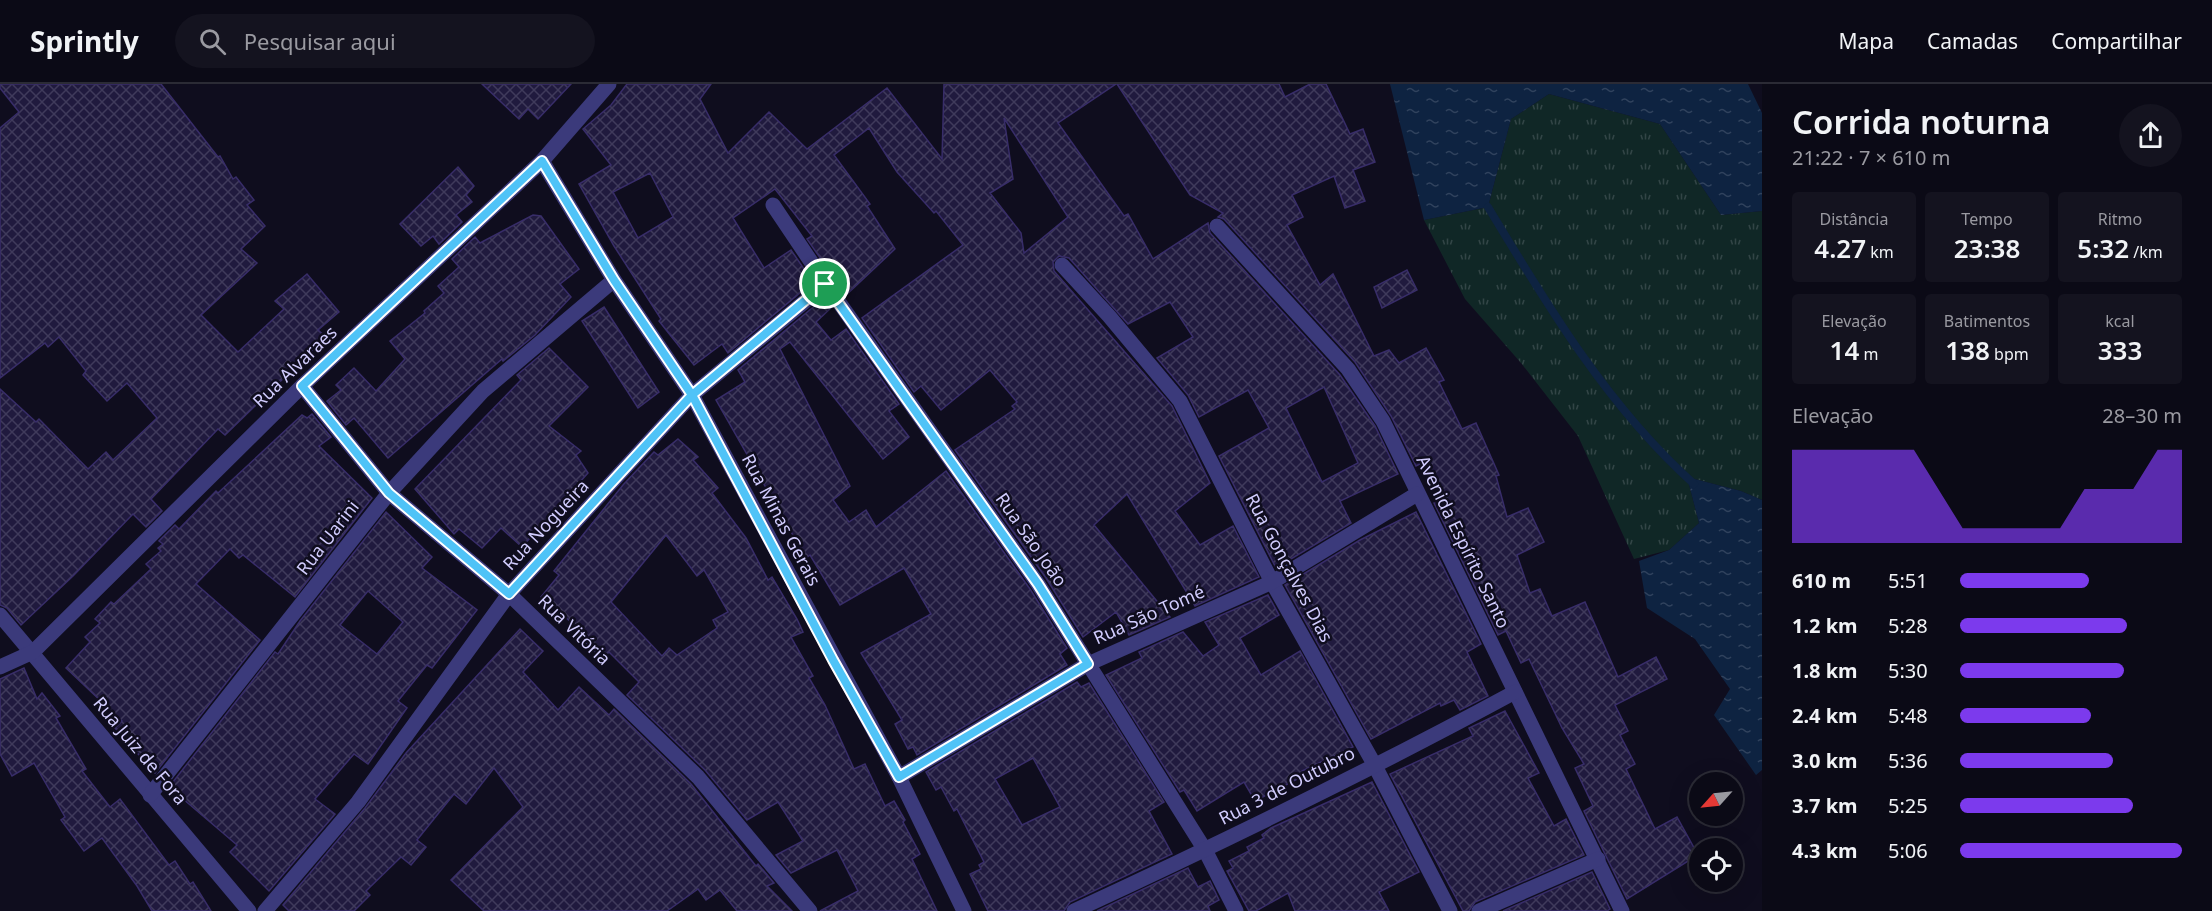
<!DOCTYPE html>
<html lang="pt">
<meta charset="utf-8">
<style>
:root{--surface:#0b0a16;--page:#14131f;--text:#f1f3f6;--muted:#9a9aa1;--line:#2b2b35;--accent:#7c3aed}
body{margin:0;font-family:"Noto Sans",sans-serif;background:var(--page);color:var(--text);height:100vh;display:flex;flex-direction:column;font-size:22px;white-space:nowrap}
*{box-sizing:border-box;margin:0}
p{font-size:20px;color:var(--muted)}
.icon{flex:none;width:33px;height:33px;fill:none;stroke:currentColor;stroke-width:2;stroke-linecap:round;stroke-linejoin:round}
.map{position:relative;flex:1;overflow:hidden}
.details{display:flex;flex-direction:column;background:var(--surface);width:450px}
.details>*{flex:none}
.needle{width:39px;rotate:243deg}
.fabs{position:absolute;left:1689px;top:688px;display:grid;gap:12px}
.fabs a{display:grid;place-items:center;width:54px;height:54px;border-radius:50%;background:var(--surface);box-shadow:0 6px 24px #0002,0 0 0 2px var(--line);font-size:30px}
.pin{position:absolute;display:grid;place-items:center;width:51px;height:51px;color:#fff;margin:-26px;border:3px solid #fff;border-radius:50%;box-shadow:0 2px 6px #0007}
.round{display:grid;place-items:center;flex:none;width:63px;height:63px;border-radius:32px;background:var(--page)}
.summary{display:flex;align-items:center;justify-content:space-between;height:102px;padding:0 30px}
h1{font-size:33px;font-weight:600;line-height:45px}
.stats{display:grid;grid-template-columns:repeat(3,1fr);gap:9px;height:102px;padding:6px 30px}
.stats div{display:grid;align-content:center;border-radius:6px;background:var(--page);text-align:center}
.stats b{font-size:26px;font-weight:600}
.stats small{font-size:16px;font-weight:400}
.stats p{font-size:16px}
.chart{height:168px;padding:12px 30px}
.chart p{display:flex;justify-content:space-between}
.chart svg{width:100%;height:108px;margin-top:6px;fill:var(--accent);opacity:.7}
ul{padding:0 30px;list-style:none;font-size:20px}
li{display:grid;grid-template-columns:96px 72px 1fr;align-items:center;height:45px}
li i{height:15px;border-radius:8px;background:var(--accent)}
header{display:flex;align-items:center;gap:36px;box-sizing:border-box;height:84px;padding:0 30px;background:var(--surface);border-bottom:2px solid var(--line)}
header strong{font-size:28px}
nav{display:flex;gap:33px;margin-inline-start:auto;font-size:21px}
.search{width:420px;height:54px;background:var(--page);display:flex;align-items:center;gap:15px;box-sizing:border-box;padding:0 21px;border-radius:33px;color:var(--muted);font-size:22px}
main{display:flex;flex:1;min-height:0}
.map>svg:first-child{display:block}
.grass{fill:url(#grass-tufts)}
.water{fill:url(#water-ripples)}
.lines{fill:none;stroke-linecap:round;stroke-linejoin:round}
.stream{stroke:#0e2341;stroke-width:8}
.building{fill:url(#building-cross-hatch);stroke:#382d69;stroke-width:1.5;fill-rule:evenodd}
.minor{stroke:#3b3a7b;stroke-width:15}
.tertiary{stroke:#3b3a7b;stroke-width:15}
.route-casing{stroke:#fff;stroke-width:12}
.route{stroke:#4fc3f7;stroke-width:8}
.labels{text-anchor:middle;stroke-width:5;stroke-linejoin:round;paint-order:stroke}
.street-label{font-size:18px;fill:#d1ccfd;stroke:#0f0d1e}
</style>
<header>
<strong>Sprintly</strong>
<div class="search"><svg class="icon" aria-label="search" viewBox="0 0 24 24"><circle cx="10" cy="10" r="6"/><path d="M15 15l6 6"/></svg>Pesquisar aqui</div>
<nav><a>Mapa</a><a>Camadas</a><a>Compartilhar</a></nav>
</header>
<main>
<div class="map">
<svg width="1762" height="827" viewBox="0 0 1762 827">
<defs>
<pattern id="grass-tufts" width="24" height="20" patternUnits="userSpaceOnUse" patternTransform="scale(1.5)"><rect width="24" height="20" fill="#102726"/><path d="M3 7l-1-3M5 7V3M7 7l1-3M15 17l-1-3M17 17v-4M19 17l1-3" fill="none" stroke="#324546"/></pattern>
<pattern id="water-ripples" width="26" height="14" patternUnits="userSpaceOnUse" patternTransform="scale(1.5)"><rect width="26" height="14" fill="#0e2341"/><path d="M2 4q2-2 4 0t4 0M15 11q2-2 4 0t4 0" fill="none" stroke="#30425d"/></pattern>
<pattern id="building-cross-hatch" width="8" height="8" patternUnits="userSpaceOnUse" patternTransform="scale(1.5)"><rect width="8" height="8" fill="#201a3e"/><path d="M0 0l8 8M0 8l8-8" fill="none" stroke="#3f3a5b"/></pattern>
</defs>
<rect width="100%" height="100%" fill="#0f0d1e"/>
<!-- grass -->
<path class="grass" d="M1549,10L1660,40L1721,131L1762,127V416L1741,407L1687,393L1699,439L1669,466L1634,475L1578,352L1521,279L1465,215L1424,136L1488,123L1511,35Z"/>
<!-- water -->
<g class="water">
<path d="M1390,0H1748L1762,29V127L1721,131L1660,40L1549,10L1511,35L1488,123L1424,136Z"/>
<path d="M1687,393L1741,407L1762,416V686L1756,691L1714,631L1730,605L1695,555L1647,524L1639,477L1669,466L1699,439Z"/>
</g>
<g class="lines">
<!-- stream -->
<path class="stream" d="M1488,123C1547,221 1608,323 1694,400"/>
</g>
<!-- building -->
<g class="building">
<path d="M0,0H161L218,73L220,72L233,95L236,93L254,116L247,121L265,142L241,165L257,179L201,231L238,268L284,225L275,217L307,190L339,228L318,246L326,253L225,351L218,345L151,415L162,427L146,443L133,430L73,492L21,541L7,524L0,521V305L36,338L39,335L88,385L106,368L113,376L157,334L127,299L107,317L83,291L86,287L59,253L48,263L45,259L0,294V44L19,28L0,4Z"/>
<path d="M482,0H571L538,35L528,25L519,35Z"/>
<path d="M627,0H711L700,15L728,69L769,28L807,65L887,4L942,75L944,0H1116L1058,39L1124,132L1128,130L1153,175L1208,139L1210,149L1340,291L1375,342L1398,390L1340,417L1351,439L1276,484L1219,372L1269,344L1248,306L1199,333L1188,311L1157,274L1193,253L1170,218L1128,240L1069,174L1059,172L1053,178L1054,187L1172,322L1210,399L1175,427L1200,461L1233,442L1259,493L1195,522L1127,410L1094,441L1170,533L1129,551L1116,528L1083,553L1046,494L955,366L1015,325L1012,322L1017,318L990,286L941,326L921,302L914,308L862,234L963,161L936,127L934,129L897,88L869,44L834,71L870,120L867,122L895,165L846,211L807,155L812,152L775,105L733,134L764,184L791,166L813,198L728,269L722,260L694,281L659,237L661,235L614,162L579,100L611,81L583,45L611,21ZM1004,34L1068,133L1024,169L1021,149L990,109L1013,95ZM650,89L673,133L638,154L613,108ZM1324,303L1358,379L1322,398L1286,324Z"/>
<path d="M1117,0H1279L1285,13L1310,0H1326L1350,50L1363,45L1375,78L1353,86L1365,117L1345,124L1334,92L1292,111L1303,133L1287,141L1320,201L1333,190L1374,272L1389,266L1399,279L1426,264L1444,296L1439,298L1462,345L1476,339L1499,391L1496,392L1507,433L1528,424L1544,458L1517,471L1530,509L1540,505L1552,532L1585,518L1618,593L1656,573L1667,595L1615,621L1628,647L1620,651L1635,680L1626,685L1655,745L1677,733L1698,771L1627,815L1584,727L1593,722L1575,684L1584,680L1562,644L1529,575L1521,579L1506,547L1498,551L1434,419L1441,415L1426,377L1416,382L1391,332L1355,278L1224,135L1218,133L1223,129L1190,111Z"/>
<path d="M458,83L474,102L466,111L472,118L456,131L462,138L439,160L433,152L421,162L400,140Z"/>
<path d="M533,131L541,132L579,185L560,200L571,213L535,251L503,277L502,275L388,374L354,334L346,341L327,317L341,306L336,301L354,284L376,307L405,275L390,257L425,229L424,227L444,209L438,202L459,183L452,175L475,153L480,159Z"/>
<path d="M1407,186L1417,206L1382,224L1374,203Z"/>
<path d="M824,214L831,224L816,238L831,256L846,245L899,320L889,327L909,353L883,375L790,258L780,265L850,402L833,416L849,438L866,426L876,443L946,387L1030,505L1067,564L1060,570L1067,581L917,671L913,663L908,665L895,640L902,636L861,569L931,530L904,484L840,521L810,471L806,474L716,316L745,298L738,286Z"/>
<path d="M604,223L659,308L638,324L582,237Z"/>
<path d="M549,264L588,303L549,342L581,367L576,371L588,389L522,463L501,444L482,464L459,445L454,450L415,405L521,296L517,291Z"/>
<path d="M312,330L331,353L319,362L372,414L295,513L243,471L239,474L230,465L196,500L260,556L155,689L115,644L122,637L66,584L90,558L85,553L100,539L95,535L111,518L114,520L151,485L146,480L161,467L158,464L163,460L159,457L175,441L179,445L216,407L218,409L302,331L307,334Z"/>
<path d="M678,355L698,373L693,376L718,404L712,409L746,454L768,496L772,493L797,535L803,548L791,553L813,592L809,594L825,621L854,685L865,680L885,722L894,717L905,736L903,738L920,770L912,775L937,827H820L858,807L837,766L791,789L776,771L803,757L778,718L747,736L705,686L627,611L639,598L609,568L602,575L585,558L590,554L541,513L559,491L554,487L623,401L654,368L658,371ZM666,451L697,492L704,486L728,528L713,536L717,544L677,571L669,564L662,572L611,518Z"/>
<path d="M386,428L432,473L422,484L477,526L432,584L427,581L398,617L407,624L368,680L354,670L315,715L335,730L269,807L230,768L237,761L169,703L275,568L278,570L300,537ZM368,507L403,538L377,570L340,541Z"/>
<path d="M1416,428L1481,560L1467,568L1488,612L1460,626L1454,616L1441,622L1440,619L1371,655L1285,501L1360,456Z"/>
<path d="M1268,511L1279,531L1240,554L1261,591L1300,567L1353,663L1302,687L1303,692L1255,717L1244,698L1197,727L1184,706L1180,708L1106,591L1142,574L1139,568L1183,548L1203,572L1219,561L1205,538Z"/>
<path d="M520,545L543,567L523,588L558,626L579,603L609,631L614,625L691,700L756,782L758,780L774,799L767,802L792,827H737L720,806L706,816L698,805L667,827H484L451,796L523,723L494,684L466,720L454,710L417,756L426,763L411,781L401,773L366,807L370,811L354,827H289L283,821L365,724L406,669Z"/>
<path d="M24,584L37,615L42,609L60,632L56,634L86,685L82,687L110,723L120,715L169,781L175,777L190,800L193,798L211,827H152L137,802L102,754L84,767L61,736L65,733L34,679L12,692L0,670V595Z"/>
<path d="M1077,598L1081,603L1089,599L1164,718L1149,727L1172,770L1070,818L1064,827H988L970,790L981,785L979,781L984,778L957,725L954,727L941,703L936,706L926,688ZM1033,674L1060,723L1022,741L995,695Z"/>
<path d="M1505,627L1539,689L1528,694L1554,742L1566,735L1584,771L1475,818L1469,827H1463L1390,690L1473,652L1469,644Z"/>
<path d="M1372,698L1419,788L1379,808L1389,827H1295L1288,809L1256,827H1249L1227,787L1233,784L1229,777L1249,767L1247,763L1264,754L1262,751L1271,744Z"/>
<path d="M1188,784L1198,803L1210,797L1219,816L1208,822L1210,827H1097Z"/>
<path d="M1592,788L1610,825L1607,827H1503Z"/>
</g>
<g class="lines">
<!-- minor -->
<g class="minor">
<path d="M773,121L826,200L1038,500L1205,766L1236,827"/>
<path d="M1217,142L1348,285L1383,337L1622,827"/>
<path d="M1062,181L1109,232L1180,317L1272,498L1374,680L1450,827"/>
<path d="M302,302L389,409L509,510L698,693L810,827"/>
<path d="M0,531L249,827"/>
<path d="M0,583L33,568L302,302L542,77L609,0"/>
<path d="M899,693L1088,580L1272,498L1417,410"/>
<path d="M150,711L389,409L483,307L614,196"/>
<path d="M265,827L358,718L509,510L692,311L826,200"/>
<path d="M1074,827C1223,758 1371,686 1515,608"/>
<path d="M1479,827L1598,775"/>
</g>
<!-- tertiary -->
<path class="tertiary" d="M542,77L614,196L692,311L899,693L964,827"/>
</g>
<g class="lines">
<!-- route casing -->
<g class="route-casing">
<path id="route" d="M825,200L692,311L509,510L389,409L302,302L542,77L614,196L692,311L833,576L899,693L1088,580L1038,500L825,200"/>
</g>
<!-- route -->
<use href="#route" class="route"/>
</g>
<g class="labels">
<!-- street labels -->
<g class="street-label">
<text transform="translate(295 283) rotate(-44)" y="6">Rua Alvaraes</text>
<text transform="translate(781 436) rotate(62)" y="6">Rua Minas Gerais</text>
<text transform="translate(546 441) rotate(-47)" y="6">Rua Nogueira</text>
<text transform="translate(328 454) rotate(-52)" y="6">Rua Uarini</text>
<text transform="translate(1031 456) rotate(55)" y="6">Rua São João</text>
<text transform="translate(1463 458) rotate(64)" y="6">Avenida Espírito Santo</text>
<text transform="translate(1289 484) rotate(62)" y="6">Rua Gonçalves Dias</text>
<text transform="translate(1149 531) rotate(-24)" y="6">Rua São Tomé</text>
<text transform="translate(574 546) rotate(44)" y="6">Rua Vitória</text>
<text transform="translate(140 667) rotate(50)" y="6">Rua Juiz de Fora</text>
<text transform="translate(1287 702) rotate(-27)" y="6">Rua 3 de Outubro</text>
</g>
</g>
</svg>
<div class="fabs">
<a><svg class="needle" viewBox="-14 -14 28 28"><path d="M0-13l5 13h-10z" fill="#e53935"/><path d="M0 13l5-13h-10z" fill="#9a9aa1"/></svg></a>
<a><svg class="icon" aria-label="locate" viewBox="0 0 24 24"><circle cx="12" cy="12" r="6"/><path d="M12 2v4M12 18v4M2 12h4M18 12h4"/></svg></a>
</div>
<div class="pin" style="left:825px;top:200px;background:#1e9e55"><svg class="icon" aria-label="arrive" viewBox="0 0 24 24"><path d="M6 21V4h12l-3 4 3 4H6"/></svg></div>
</div>
<section class="details">
<div class="summary"><div><h1>Corrida noturna</h1><p>21:22 · 7 × 610 m</p></div><a class="round"><svg class="icon" aria-label="share" viewBox="0 0 24 24"><path d="M12 15V3M7 8l5-5 5 5M5 13v7h14v-7"/></svg></a></div>
<div class="stats">
<div><p>Distância</p><b>4.27<small> km</small></b></div>
<div><p>Tempo</p><b>23:38</b></div>
<div><p>Ritmo</p><b>5:32<small> /km</small></b></div>
</div>
<div class="stats">
<div><p>Elevação</p><b>14<small> m</small></b></div>
<div><p>Batimentos</p><b>138<small> bpm</small></b></div>
<div><p>kcal</p><b>333</b></div>
</div>
<div class="chart"><p><span>Elevação</span>28–30 m</p>
<svg viewBox="0 0 160 44" preserveAspectRatio="none"><path d="M0 44V6L10 6L20 6L30 6L40 6L50 6L60 22L70 38L80 38L90 38L100 38L110 38L120 22L130 22L140 22L150 6L160 6V44z"/></svg>
</div>
<ul>
<li><b>610 m</b>5:51<i style="width:58%"></i></li>
<li><b>1.2 km</b>5:28<i style="width:75%"></i></li>
<li><b>1.8 km</b>5:30<i style="width:74%"></i></li>
<li><b>2.4 km</b>5:48<i style="width:59%"></i></li>
<li><b>3.0 km</b>5:36<i style="width:69%"></i></li>
<li><b>3.7 km</b>5:25<i style="width:78%"></i></li>
<li><b>4.3 km</b>5:06<i style="width:100%"></i></li>
</ul>
</section>
</main>
